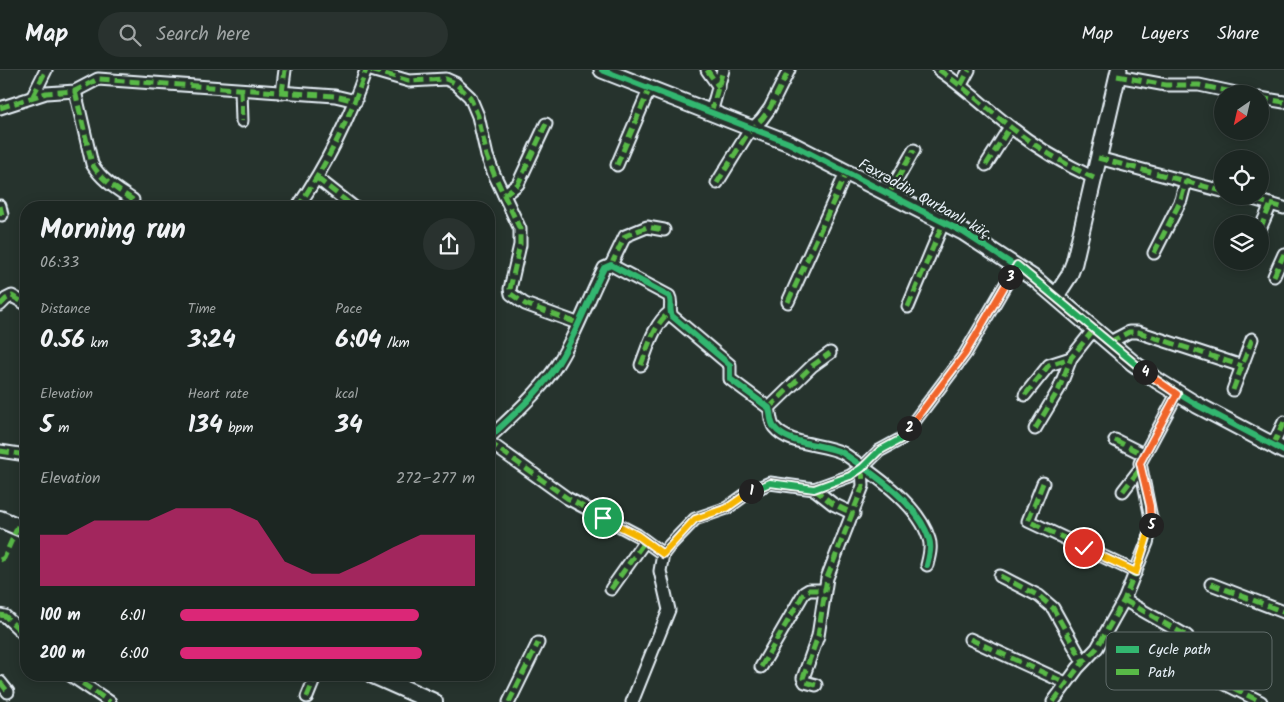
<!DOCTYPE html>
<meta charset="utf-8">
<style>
:root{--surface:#1c2622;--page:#29322f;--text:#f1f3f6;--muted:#a0a5a5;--line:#3a4340;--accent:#db2777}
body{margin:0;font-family:Kalam,sans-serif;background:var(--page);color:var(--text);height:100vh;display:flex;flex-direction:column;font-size:19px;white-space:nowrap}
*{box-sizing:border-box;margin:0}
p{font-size:16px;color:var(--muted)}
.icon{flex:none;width:28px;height:28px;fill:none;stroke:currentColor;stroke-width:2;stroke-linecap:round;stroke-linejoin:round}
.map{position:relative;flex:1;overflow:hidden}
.side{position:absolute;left:20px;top:131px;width:475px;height:480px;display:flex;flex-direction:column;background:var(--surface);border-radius:20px;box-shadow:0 2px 12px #0003,0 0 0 1px var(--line)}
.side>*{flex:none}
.needle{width:32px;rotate:214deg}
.controls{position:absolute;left:1214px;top:15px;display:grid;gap:10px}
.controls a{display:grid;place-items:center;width:55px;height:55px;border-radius:50%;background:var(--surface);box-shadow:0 2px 12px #0003,0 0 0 1px var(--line);font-size:25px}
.pin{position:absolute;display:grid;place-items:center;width:42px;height:42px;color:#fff;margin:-21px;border:2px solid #fff;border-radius:50%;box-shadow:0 1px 5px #0007}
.km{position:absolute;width:25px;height:25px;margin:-12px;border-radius:50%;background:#222;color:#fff;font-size:14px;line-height:25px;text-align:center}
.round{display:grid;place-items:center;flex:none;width:52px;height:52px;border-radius:26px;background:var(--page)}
.overview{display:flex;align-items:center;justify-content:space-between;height:85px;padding:0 20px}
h1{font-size:28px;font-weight:600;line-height:38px}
.figures{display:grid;grid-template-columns:repeat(3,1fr);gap:8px;height:85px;padding:5px 20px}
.figures div{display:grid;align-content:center}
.figures b{font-size:25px;font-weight:600}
.figures small{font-size:14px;font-weight:400}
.figures p{font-size:14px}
.chart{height:140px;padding:10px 20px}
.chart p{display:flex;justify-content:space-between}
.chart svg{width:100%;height:90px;margin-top:5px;fill:var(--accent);opacity:.7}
ul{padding:0 20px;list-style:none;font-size:16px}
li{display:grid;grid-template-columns:80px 60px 1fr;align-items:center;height:38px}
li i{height:12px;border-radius:6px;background:var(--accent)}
header{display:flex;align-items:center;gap:30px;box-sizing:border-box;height:70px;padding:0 25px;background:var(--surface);border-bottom:1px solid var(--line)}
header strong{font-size:24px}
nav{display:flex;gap:28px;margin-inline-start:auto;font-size:18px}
.search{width:350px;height:45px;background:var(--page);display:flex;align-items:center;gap:12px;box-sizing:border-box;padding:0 18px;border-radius:28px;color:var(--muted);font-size:19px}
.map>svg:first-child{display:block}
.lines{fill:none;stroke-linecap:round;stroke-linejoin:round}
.minor-casing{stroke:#e8f1f8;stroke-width:15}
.tertiary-casing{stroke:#e8f1f8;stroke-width:19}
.secondary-casing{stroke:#e8f1f8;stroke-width:20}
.minor{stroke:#26332d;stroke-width:11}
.tertiary{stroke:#26332d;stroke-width:15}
.secondary{stroke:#26332d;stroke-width:16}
.quiet{stroke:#58b947;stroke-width:5;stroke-dasharray:10 5;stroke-linecap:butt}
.cycleway-casing{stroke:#26332d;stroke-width:9}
.cycleway{stroke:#33b770;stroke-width:6}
.split-1-casing{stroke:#fff;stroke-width:10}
.split-2-casing{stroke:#fff;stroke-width:10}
.split-3-casing{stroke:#fff;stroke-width:10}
.split-4-casing{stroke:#fff;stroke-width:10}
.split-5-casing{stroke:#fff;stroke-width:10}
.split-6-casing{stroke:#fff;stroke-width:10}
.split-1{stroke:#f5b400;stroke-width:6}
.split-2{stroke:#22a559;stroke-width:6}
.split-3{stroke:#f0652b;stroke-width:6}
.split-4{stroke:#22a559;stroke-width:6}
.split-5{stroke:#f0652b;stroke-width:6}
.split-6{stroke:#f5b400;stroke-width:6}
.labels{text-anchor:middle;stroke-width:4.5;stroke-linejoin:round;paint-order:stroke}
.street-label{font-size:15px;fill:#e8f1f8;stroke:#26332d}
.key{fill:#26332d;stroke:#606c6a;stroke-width:1}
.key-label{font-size:14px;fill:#e8f1f8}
</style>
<header>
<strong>Map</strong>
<div class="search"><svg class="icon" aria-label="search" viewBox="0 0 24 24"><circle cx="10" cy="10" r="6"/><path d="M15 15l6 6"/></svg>Search here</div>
<nav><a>Map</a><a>Layers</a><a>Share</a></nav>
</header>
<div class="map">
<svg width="1284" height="632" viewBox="0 0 1284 632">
<rect width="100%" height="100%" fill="#26332d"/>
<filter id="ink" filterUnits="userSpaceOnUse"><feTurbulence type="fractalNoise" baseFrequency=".02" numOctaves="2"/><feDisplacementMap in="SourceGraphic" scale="10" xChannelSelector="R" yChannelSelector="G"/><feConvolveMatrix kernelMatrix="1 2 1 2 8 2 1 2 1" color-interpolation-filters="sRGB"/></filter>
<g filter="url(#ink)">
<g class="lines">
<!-- minor casing -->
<g class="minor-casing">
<g id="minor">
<path d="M371,0L409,11L446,9L455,13L470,27L478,46L487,86L494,104L520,159V175L510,219L511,224L525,234L577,253"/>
<path d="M707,0L719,17"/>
<path d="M939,0C964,17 985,37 1008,55C1034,76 1064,94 1094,108"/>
<path d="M1117,6L1166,15H1199L1241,24"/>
<path d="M961,15L969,0"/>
<path d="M241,20L242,51"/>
<path d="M75,21L92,94C102,111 117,119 133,130"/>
<path d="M282,23L285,0"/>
<path d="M33,26L46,0"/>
<path d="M1260,28L1284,32"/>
<path d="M0,38L46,23L75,21L98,9L335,26L356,31"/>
<path d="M711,43L723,0"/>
<path d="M1098,88L1222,121"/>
<path d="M617,95L649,20"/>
<path d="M986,95L1010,57"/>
<path d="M317,108L355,138"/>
<path d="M717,113L748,63L762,49L770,38L789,0"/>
<path d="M890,122L914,80"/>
<path d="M504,125L518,114L546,54"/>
<path d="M1242,126L1284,138"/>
<path d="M0,136L2,145"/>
<path d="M297,138C327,94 349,50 366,0"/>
<path d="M1260,159L1271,134"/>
<path d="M1154,183L1181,130L1186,111"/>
<path d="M611,195L625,166L647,157L664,160"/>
<path d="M1274,206L1284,184"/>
<path d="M788,232L847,101"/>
<path d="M0,235L6,229L12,226L26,234"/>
<path d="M908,237L944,151"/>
<path d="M1110,272L1129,262H1138L1242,296"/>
<path d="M641,295C648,277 654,254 670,242"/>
<path d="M1233,320L1252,269"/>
<path d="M1025,325L1049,295L1071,288"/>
<path d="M769,338L812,296L830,283"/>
<path d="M1035,359L1059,319L1071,288L1094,259"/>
<path d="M489,368C511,347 535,326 553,301C574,270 587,232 604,198L611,195L669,226C673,233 668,239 672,246L730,295V309L769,338C771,344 770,352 774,357C789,376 823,373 843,383C872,403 919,434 929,469C932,477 929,487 927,495"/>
<path d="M1115,370L1143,384"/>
<path d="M489,372L567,428L637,465L663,484"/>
<path d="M1273,375L1284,352"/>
<path d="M0,381L26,385"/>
<path d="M1043,413L1028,451L1136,502"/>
<path d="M814,419L833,434L854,444"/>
<path d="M1123,421L1140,399"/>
<path d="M1000,506L1039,526L1053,538L1083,592"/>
<path d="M1211,514L1284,542"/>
<path d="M611,519L645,471"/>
<path d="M1124,530L1187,566L1191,591L1194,598L1261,632"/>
<path d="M0,545L5,546L26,566"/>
<path d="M970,569L1066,613"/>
<path d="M761,597L804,523L809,520H824"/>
<path d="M70,605L110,632"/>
<path d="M0,612L8,622"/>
<path d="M816,615L805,612L803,608L818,566L827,508L863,416L862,398"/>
<path d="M307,627L316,605"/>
<path d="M509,632L538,573"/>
<path d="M632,632L669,540L660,501L663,484L670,475L695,449L727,438L749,422L770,413L814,419L850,406L862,398L879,381L901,369L965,284L1017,195"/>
<path d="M1053,632L1078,598L1097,578L1124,530L1147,473L1151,458V448L1140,393L1177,324"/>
</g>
</g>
<!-- tertiary casing -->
<g class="tertiary-casing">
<g id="tertiary">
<path d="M602,0L789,73L963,162L1035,209L1133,293L1158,311L1197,335L1284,381"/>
<path d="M1056,226L1069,206L1074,193L1119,0"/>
</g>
</g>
<!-- secondary casing -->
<g class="secondary-casing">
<g id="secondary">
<path d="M0,449L26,460"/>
<path d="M373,605L434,632"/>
</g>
</g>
<!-- minor -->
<use href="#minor" class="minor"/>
<!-- tertiary -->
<use href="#tertiary" class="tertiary"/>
<!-- secondary -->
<use href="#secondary" class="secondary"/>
<!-- quiet -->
<g class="quiet">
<path d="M371,0L409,11L446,9L455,13L470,27L478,46L487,86L494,104L520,159V175L510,219L511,224L525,234L577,253"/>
<path d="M707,0L719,17"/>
<path d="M939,0C964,17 985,37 1008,55C1034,76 1064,94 1094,108"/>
<path d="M1117,6L1166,15H1199L1241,24"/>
<path d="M961,15L969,0"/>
<path d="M241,20L242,51"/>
<path d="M75,21L92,94C102,111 117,119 133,130"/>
<path d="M282,23L285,0"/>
<path d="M33,26L46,0"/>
<path d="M1260,28L1284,32"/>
<path d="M0,38L46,23L75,21L98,9L335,26L356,31"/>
<path d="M711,43L723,0"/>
<path d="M1098,88L1222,121"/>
<path d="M617,95L649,20"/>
<path d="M986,95L1010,57"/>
<path d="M317,108L355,138"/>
<path d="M717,113L748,63L762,49L770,38L789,0"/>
<path d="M890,122L914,80"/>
<path d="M504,125L518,114L546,54"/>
<path d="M1242,126L1284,138"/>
<path d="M0,136L2,145"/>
<path d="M297,138C327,94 349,50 366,0"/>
<path d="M1260,159L1271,134"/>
<path d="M1154,183L1181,130L1186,111"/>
<path d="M611,195L625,166L647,157L664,160"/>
<path d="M1274,206L1284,184"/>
<path d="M788,232L847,101"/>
<path d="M0,235L6,229L12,226L26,234"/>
<path d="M908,237L944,151"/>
<path d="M1110,272L1129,262H1138L1242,296"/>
<path d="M641,295C648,277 654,254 670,242"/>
<path d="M1233,320L1252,269"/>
<path d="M1025,325L1049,295L1071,288"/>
<path d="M769,338L812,296L830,283"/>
<path d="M1035,359L1059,319L1071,288L1094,259"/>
<path d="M1115,370L1143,384"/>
<path d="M489,372L567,428L637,465L663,484"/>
<path d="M1273,375L1284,352"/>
<path d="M0,381L26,385"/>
<path d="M1043,413L1028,451L1136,502"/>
<path d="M814,419L833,434L854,444"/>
<path d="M1123,421L1140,399"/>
<path d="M0,490L4,488L18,456"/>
<path d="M1000,506L1039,526L1053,538L1083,592"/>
<path d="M1211,514L1284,542"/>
<path d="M611,519L645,471"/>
<path d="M1124,530L1187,566L1191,591L1194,598L1261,632"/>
<path d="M0,545L5,546L26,566"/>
<path d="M970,569L1066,613"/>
<path d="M761,597L804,523L809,520H824"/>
<path d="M70,605L110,632"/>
<path d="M0,612L8,622"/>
<path d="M816,615L805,612L803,608L818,566L827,508L863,416L862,398"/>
<path d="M307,627L316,605"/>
<path d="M509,632L538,573"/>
<path d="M1053,632L1078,598L1097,578L1124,530L1147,473L1151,458V448L1140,393L1177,324"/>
</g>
<!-- cycleway casing -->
<g class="cycleway-casing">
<g id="cycleway">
<path d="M602,0L789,73L963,162L1035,209L1133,293L1158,311L1197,335L1284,381"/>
<path d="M489,368C511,347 535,326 553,301C574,270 587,232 604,198L611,195L669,226C673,233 668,239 672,246L730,295V309L769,338C771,344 770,352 774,357C789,376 823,373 843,383C872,403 919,434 929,469C932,477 929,487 927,495"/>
</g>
</g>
<!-- cycleway -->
<use href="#cycleway" class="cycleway"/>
</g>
</g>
<g class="lines" filter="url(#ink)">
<!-- split-1 casing -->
<g class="split-1-casing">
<path id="split-1" d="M603,448L637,465L663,484L695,449L727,438L751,421"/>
</g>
<!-- split-2 casing -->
<g class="split-2-casing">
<path id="split-2" d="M751,421L770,413L814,419L850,406L862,398L879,381L901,369L909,358"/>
</g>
<!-- split-3 casing -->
<g class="split-3-casing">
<path id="split-3" d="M909,358L965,284L1010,207"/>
</g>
<!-- split-4 casing -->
<g class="split-4-casing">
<path id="split-4" d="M1010,207L1017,195L1145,302"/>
</g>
<!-- split-5 casing -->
<g class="split-5-casing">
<path id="split-5" d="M1145,302L1177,324L1140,393L1150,436L1151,455"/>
</g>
<!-- split-6 casing -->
<g class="split-6-casing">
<path id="split-6" d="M1084,478L1136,502L1151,455"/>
</g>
<!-- split-1 -->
<use href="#split-1" class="split-1"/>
<!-- split-2 -->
<use href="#split-2" class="split-2"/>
<!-- split-3 -->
<use href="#split-3" class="split-3"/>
<!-- split-4 -->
<use href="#split-4" class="split-4"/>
<!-- split-5 -->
<use href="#split-5" class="split-5"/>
<!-- split-6 -->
<use href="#split-6" class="split-6"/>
</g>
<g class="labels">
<!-- street labels -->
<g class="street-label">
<text transform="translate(926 129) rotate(29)" y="5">Fəxrəddin Qurbanlı küç.</text>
</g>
</g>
<!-- legend -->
<rect x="1106" y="562" width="166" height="58" rx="8" class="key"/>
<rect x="1116" y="576" width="23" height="7" fill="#33b770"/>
<rect x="1116" y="599" width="23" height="6" fill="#58b947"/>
<g class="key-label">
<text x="1148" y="584">Cycle path</text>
<text x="1148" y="607">Path</text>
</g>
</svg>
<div class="controls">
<a><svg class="needle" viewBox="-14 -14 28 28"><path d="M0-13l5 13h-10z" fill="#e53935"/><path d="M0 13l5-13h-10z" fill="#a0a5a5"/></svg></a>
<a><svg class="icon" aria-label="locate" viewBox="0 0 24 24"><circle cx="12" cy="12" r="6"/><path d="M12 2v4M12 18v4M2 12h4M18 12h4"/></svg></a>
<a><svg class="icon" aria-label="layers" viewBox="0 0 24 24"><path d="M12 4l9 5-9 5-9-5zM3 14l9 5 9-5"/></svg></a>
</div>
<div class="pin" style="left:603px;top:448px;background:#1e9e55"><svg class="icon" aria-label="arrive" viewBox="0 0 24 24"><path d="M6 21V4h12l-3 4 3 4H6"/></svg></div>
<div class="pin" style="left:1084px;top:478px;background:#d93025"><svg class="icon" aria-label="check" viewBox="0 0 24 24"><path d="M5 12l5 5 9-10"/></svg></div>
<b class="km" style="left:751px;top:421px">1</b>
<b class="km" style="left:909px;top:358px">2</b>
<b class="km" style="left:1010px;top:207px">3</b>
<b class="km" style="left:1145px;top:302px">4</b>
<b class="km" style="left:1151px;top:455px">5</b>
<section class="side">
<div class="overview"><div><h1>Morning run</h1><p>06:33</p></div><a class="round"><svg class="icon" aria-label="share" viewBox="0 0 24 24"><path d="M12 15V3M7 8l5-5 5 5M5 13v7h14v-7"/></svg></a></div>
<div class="figures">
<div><p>Distance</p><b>0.56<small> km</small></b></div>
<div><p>Time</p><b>3:24</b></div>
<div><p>Pace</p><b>6:04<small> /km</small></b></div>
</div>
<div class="figures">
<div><p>Elevation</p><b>5<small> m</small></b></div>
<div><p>Heart rate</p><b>134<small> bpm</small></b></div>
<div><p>kcal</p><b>34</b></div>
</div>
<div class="chart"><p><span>Elevation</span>272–277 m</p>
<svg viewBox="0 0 160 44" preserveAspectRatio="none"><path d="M0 44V19L10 19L20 12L30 12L40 12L50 6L60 6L70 6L80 12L90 32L100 38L110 38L120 32L130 25L140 19L150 19L160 19V44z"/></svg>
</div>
<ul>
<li><b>100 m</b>6:01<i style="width:81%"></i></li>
<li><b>200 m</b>6:00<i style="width:82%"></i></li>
</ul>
</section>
</div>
